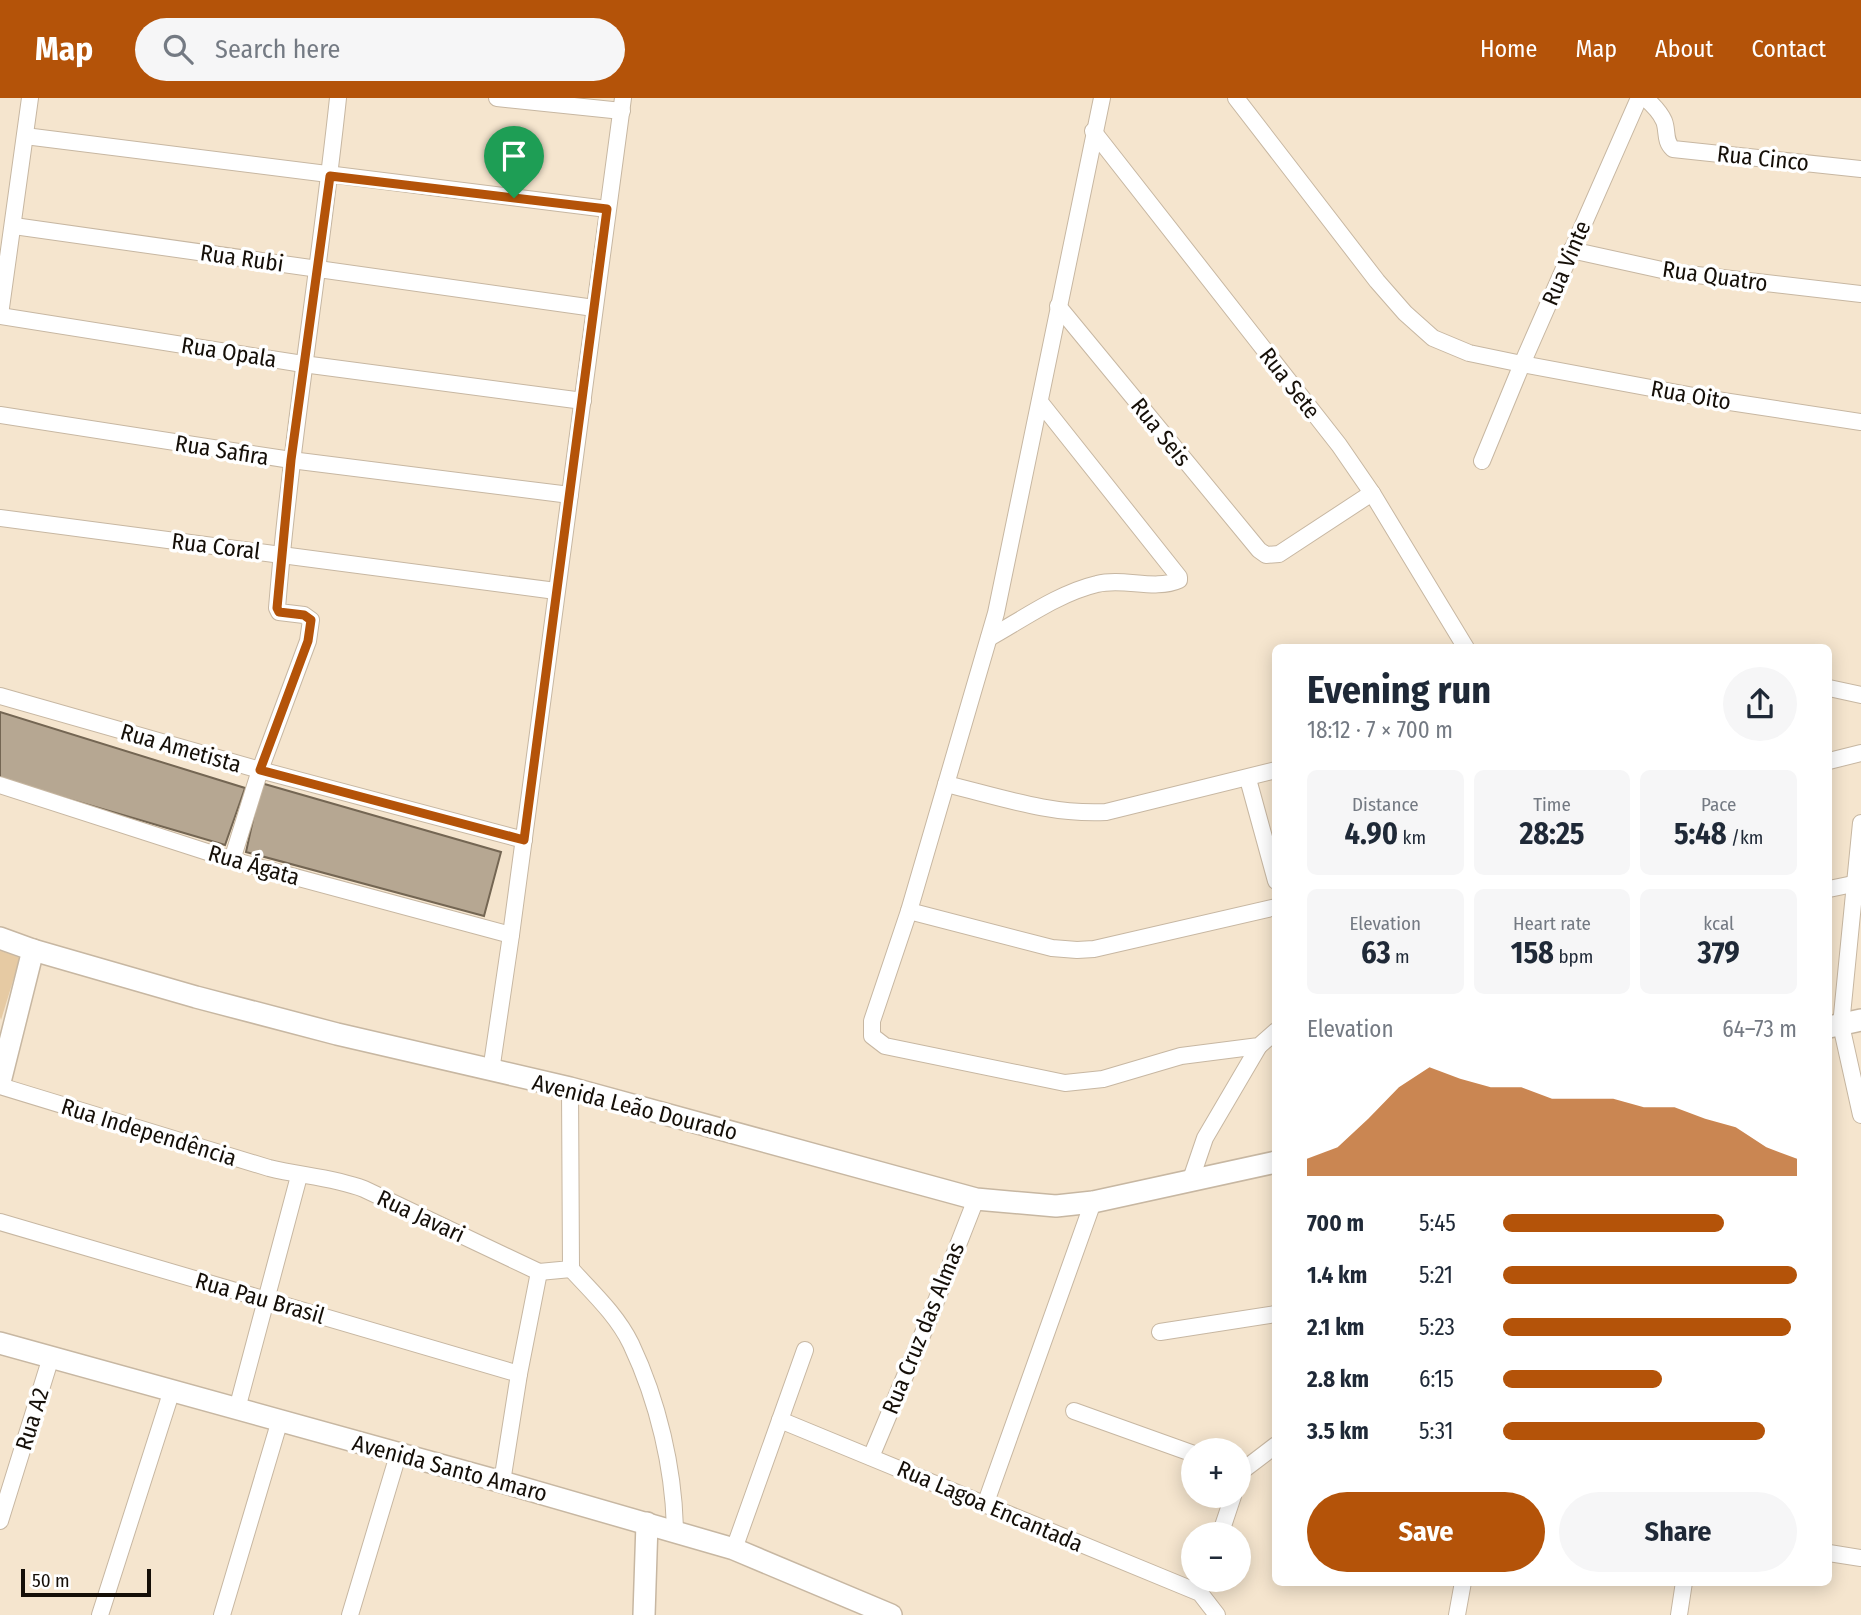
<!DOCTYPE html>
<meta charset="utf-8">
<style>
:root{--surface:#fff;--page:#f6f6f7;--text:#1f2937;--muted:#747a83;--accent:#b45309}
body{margin:0;font-family:"Fira Sans Condensed",sans-serif;background:var(--page);color:var(--text);height:100vh;display:flex;flex-direction:column;font-size:26px;white-space:nowrap}
*{box-sizing:border-box;margin:0}
p{font-size:23px;color:var(--muted)}
.icon{flex:none;width:38px;height:38px;fill:none;stroke:currentColor;stroke-width:2;stroke-linecap:round;stroke-linejoin:round}
.map{position:relative;flex:1;overflow:hidden}
.details{position:absolute;left:1272px;top:546px;width:560px;height:942px;display:flex;flex-direction:column;background:var(--surface);border-radius:10px;box-shadow:0 4px 18px #0003}
.details>*{flex:none}
.fabs{position:absolute;left:1181px;top:1340px;display:grid;gap:14px}
.fabs a{display:grid;place-items:center;width:70px;height:70px;border-radius:50%;background:var(--surface);box-shadow:0 4px 18px #0003;font-size:35px}
.scale{position:absolute;left:21px;bottom:18px;width:130px;box-sizing:border-box;padding-left:7px;border:4px solid #150f08;border-top:0;font-size:19px;line-height:24px;white-space:nowrap;color:#150f08;-webkit-text-stroke:5px #fff;paint-order:stroke}
.pin{position:absolute;display:grid;place-items:center;width:60px;height:60px;color:#fff;margin:-72px -30px;border-radius:50% 50% 50% 0;rotate:-45deg;box-shadow:0 0 7px #0007}
.pin .icon{rotate:45deg}
.round{display:grid;place-items:center;flex:none;width:74px;height:74px;border-radius:37px;background:var(--page)}
.head{display:flex;align-items:center;justify-content:space-between;height:119px;padding:0 35px}
h1{font-size:38px;font-weight:700;line-height:52px}
.figures{display:grid;grid-template-columns:repeat(3,1fr);gap:10px;height:119px;padding:7px 35px}
.figures div{display:grid;align-content:center;border-radius:10px;background:var(--page);text-align:center}
.figures b{font-size:30px;font-weight:700}
.figures small{font-size:19px;font-weight:400}
.figures p{font-size:19px}
.chart{height:196px;padding:14px 35px}
.chart p{display:flex;justify-content:space-between}
.chart svg{width:100%;height:126px;margin-top:7px;fill:var(--accent);opacity:.7}
.primary-button{display:flex;gap:14px;margin-top:auto;padding:14px 35px}
.primary-button a{flex:1;height:80px;border-radius:42px;background:var(--accent);color:#fff;font-size:28px;font-weight:700;line-height:80px;text-align:center}
.primary-button a+a{background:var(--page);color:var(--text)}
ul{padding:0 35px;list-style:none;font-size:23px}
li{display:grid;grid-template-columns:112px 84px 1fr;align-items:center;height:52px}
li i{height:18px;border-radius:9px;background:var(--accent)}
header{display:flex;align-items:center;gap:42px;box-sizing:border-box;height:98px;padding:0 35px;background:var(--accent);color:#fff}
header strong{font-size:33px}
nav{display:flex;gap:38px;margin-inline-start:auto;font-size:24px}
.search{width:490px;height:63px;background:var(--page);display:flex;align-items:center;gap:18px;box-sizing:border-box;padding:0 24px;border-radius:38px;color:var(--muted);font-size:26px}
.map>svg:first-child{display:block}
.green{fill:#e6caa3}
.building{fill:#b6a792;stroke:#746653;stroke-width:2}
.lines{fill:none;stroke-linecap:round;stroke-linejoin:round}
.street-casing{stroke:#c7b7a2;stroke-width:18}
.secondary-casing{stroke:#c7b7a2;stroke-width:24}
.street{stroke:#fff;stroke-width:16}
.secondary{stroke:#fff;stroke-width:21}
.route-casing{stroke:#fff;stroke-width:14}
.route{stroke:#b45309;stroke-width:9}
.labels{text-anchor:middle;stroke-width:7;stroke-linejoin:round;paint-order:stroke}
.street-label{font-size:23px;fill:#150f08;stroke:#fff}
</style>
<header>
<strong>Map</strong>
<div class="search"><svg class="icon" aria-label="search" viewBox="0 0 24 24"><circle cx="10" cy="10" r="6"/><path d="M15 15l6 6"/></svg>Search here</div>
<nav><a>Home</a><a>Map</a><a>About</a><a>Contact</a></nav>
</header>
<div class="map">
<svg width="1861" height="1517" viewBox="0 0 1861 1517">
<rect width="100%" height="100%" fill="#f5e5ce"/>
<!-- green -->
<path class="green" d="M0,852L20,860L1,922L0,919Z"/>
<!-- building -->
<g class="building">
<path d="M0,614L245,690L225,747L0,681Z"/>
<path d="M261,685L501,754L484,818L246,754Z"/>
</g>
<g class="lines">
<!-- street casing -->
<g class="street-casing">
<g id="street">
<path d="M497,0L622,13"/>
<path d="M1102,0L996,515L909,813L872,923V938L885,948L1065,985L1103,981L1181,958L1259,948L1276,933"/>
<path d="M1236,0L1377,183L1405,215L1433,240L1469,255L1522,266L1710,301L1861,324"/>
<path d="M1645,0C1652,6 1660,14 1664,23C1668,33 1664,43 1673,51L1861,71"/>
<path d="M1093,33L1339,347L1372,395L1466,550"/>
<path d="M25,38L607,111"/>
<path d="M14,128L594,210"/>
<path d="M1571,152L1671,174L1861,196"/>
<path d="M1058,208L1259,452L1266,457L1279,456L1372,395"/>
<path d="M0,217L30,0"/>
<path d="M0,218L303,266L583,303"/>
<path d="M0,317L291,362L570,397"/>
<path d="M1482,363L1522,266L1639,0"/>
<path d="M0,420L556,493"/>
<path d="M989,540C1023,521 1059,495 1097,486C1123,479 1155,493 1179,482V479L1040,304"/>
<path d="M1829,590L1861,597"/>
<path d="M0,598L260,672L524,742"/>
<path d="M1829,663L1861,655"/>
<path d="M1248,681L1276,783"/>
<path d="M946,686C1000,699 1051,717 1106,714L1276,672"/>
<path d="M0,687L232,762L511,837"/>
<path d="M1861,725L1841,927L1861,1017"/>
<path d="M232,762L260,672L308,543L311,522L304,517L279,514L277,510C291,339 320,170 338,0"/>
<path d="M1829,791L1853,786"/>
<path d="M909,813L1052,850L1077,852L1094,851L1276,809"/>
<path d="M491,973L511,837L623,0"/>
<path d="M0,988L269,1070C301,1078 332,1079 364,1091L539,1174"/>
<path d="M1190,1084L1205,1040L1259,948"/>
<path d="M0,1124L519,1276"/>
<path d="M571,1171C592,1194 617,1217 631,1246C658,1303 674,1371 675,1433"/>
<path d="M539,1174L571,1171L570,990"/>
<path d="M1160,1234L1276,1216"/>
<path d="M237,1311L299,1078"/>
<path d="M1074,1313L1194,1356"/>
<path d="M780,1322L1200,1495L1217,1517"/>
<path d="M871,1359L931,1216L976,1101"/>
<path d="M1239,1381L1242,1373L1276,1347"/>
<path d="M502,1384L519,1276L539,1174"/>
<path d="M985,1407L1093,1104"/>
<path d="M0,1423L51,1259"/>
<path d="M1220,1437L1233,1398"/>
<path d="M734,1451L805,1252"/>
<path d="M1829,1455L1861,1460"/>
<path d="M100,1517L172,1292"/>
<path d="M222,1517L280,1322"/>
<path d="M350,1517L398,1357"/>
<path d="M1457,1517L1463,1484"/>
<path d="M1679,1517L1684,1484"/>
</g>
</g>
<!-- secondary casing -->
<g class="secondary-casing">
<g id="secondary">
<path d="M0,840L33,852L196,899L337,936L570,990L976,1101L1056,1108L1093,1104L1276,1064"/>
<path d="M1829,929L1861,922"/>
<path d="M0,984L33,852"/>
<path d="M0,1245L502,1384L734,1451L891,1517"/>
<path d="M644,1517L647,1425"/>
</g>
</g>
<!-- street -->
<use href="#street" class="street"/>
<!-- secondary -->
<use href="#secondary" class="secondary"/>
</g>
<g class="lines">
<!-- route casing -->
<g class="route-casing">
<path id="route" d="M330,78L607,111L524,742L260,672L308,543L311,522L304,517L279,514L277,510L291,362Z"/>
</g>
<!-- route -->
<use href="#route" class="route"/>
</g>
<g class="labels">
<!-- street labels -->
<g class="street-label">
<text transform="translate(1763 60) rotate(6)" y="8">Rua Cinco</text>
<text transform="translate(242 160) rotate(8)" y="8">Rua Rubi</text>
<text transform="translate(1566 165) rotate(-67)" y="8">Rua Vinte</text>
<text transform="translate(1715 178) rotate(8)" y="8">Rua Quatro</text>
<text transform="translate(229 254) rotate(9)" y="8">Rua Opala</text>
<text transform="translate(1290 285) rotate(52)" y="8">Rua Sete</text>
<text transform="translate(1691 297) rotate(10)" y="8">Rua Oito</text>
<text transform="translate(1161 334) rotate(51)" y="8">Rua Seis</text>
<text transform="translate(222 352) rotate(9)" y="8">Rua Safira</text>
<text transform="translate(216 448) rotate(7)" y="8">Rua Coral</text>
<text transform="translate(181 650) rotate(16)" y="8">Rua Ametista</text>
<text transform="translate(254 767) rotate(16)" y="8">Rua Ágata</text>
<text transform="translate(635 1009) rotate(14)" y="8">Avenida Leão Dourado</text>
<text transform="translate(149 1034) rotate(17)" y="8">Rua Independência</text>
<text transform="translate(421 1118) rotate(25)" y="8">Rua Javari</text>
<text transform="translate(260 1200) rotate(16)" y="8">Rua Pau Brasil</text>
<text transform="translate(923 1230) rotate(-68)" y="8">Rua Cruz das Almas</text>
<text transform="translate(32 1321) rotate(-73)" y="8">Rua A2</text>
<text transform="translate(450 1370) rotate(15)" y="8">Avenida Santo Amaro</text>
<text transform="translate(990 1408) rotate(23)" y="8">Rua Lagoa Encantada</text>
</g>
</g>
</svg>
<div class="fabs">
<a>+</a>
<a>−</a>
</div>
<div class="scale">50 m</div>
<div class="pin" style="left:514px;top:100px;background:#1e9e55"><svg class="icon" aria-label="arrive" viewBox="0 0 24 24"><path d="M6 21V4h12l-3 4 3 4H6"/></svg></div>
<section class="details">
<div class="head"><div><h1>Evening run</h1><p>18:12 · 7 × 700 m</p></div><a class="round"><svg class="icon" aria-label="share" viewBox="0 0 24 24"><path d="M12 15V3M7 8l5-5 5 5M5 13v7h14v-7"/></svg></a></div>
<div class="figures">
<div><p>Distance</p><b>4.90<small> km</small></b></div>
<div><p>Time</p><b>28:25</b></div>
<div><p>Pace</p><b>5:48<small> /km</small></b></div>
</div>
<div class="figures">
<div><p>Elevation</p><b>63<small> m</small></b></div>
<div><p>Heart rate</p><b>158<small> bpm</small></b></div>
<div><p>kcal</p><b>379</b></div>
</div>
<div class="chart"><p><span>Elevation</span>64–73 m</p>
<svg viewBox="0 0 160 44" preserveAspectRatio="none"><path d="M0 44V38L10 34L20 24L30 13L40 6L50 10L60 13L70 13L80 17L90 17L100 17L110 20L120 20L130 24L140 27L150 34L160 38V44z"/></svg>
</div>
<ul>
<li><b>700 m</b>5:45<i style="width:75%"></i></li>
<li><b>1.4 km</b>5:21<i style="width:100%"></i></li>
<li><b>2.1 km</b>5:23<i style="width:98%"></i></li>
<li><b>2.8 km</b>6:15<i style="width:54%"></i></li>
<li><b>3.5 km</b>5:31<i style="width:89%"></i></li>
</ul>
<div class="primary-button"><a>Save</a><a>Share</a></div>
</section>
</div>
